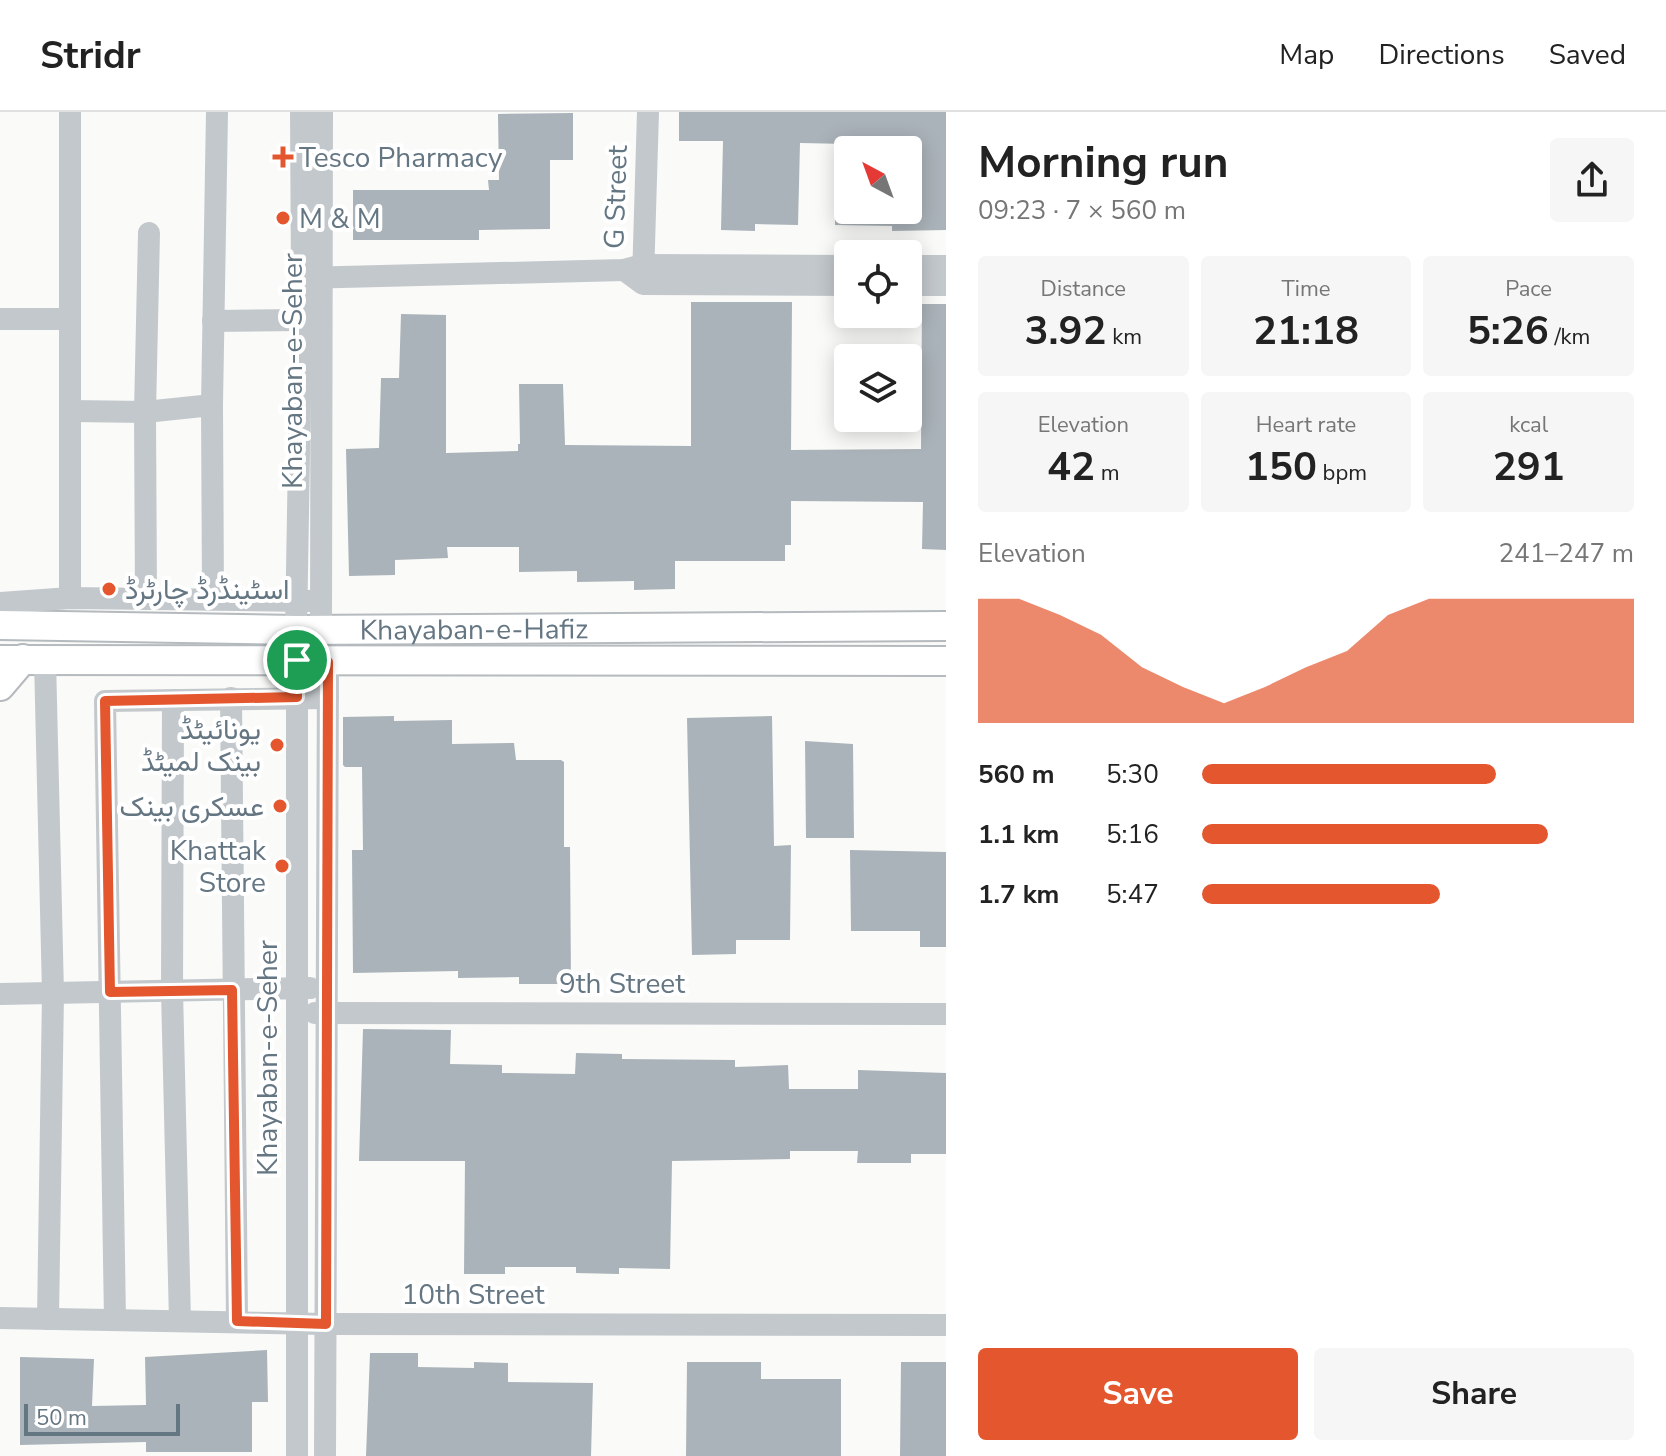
<!DOCTYPE html>
<meta charset="utf-8">
<style>
:root{--surface:#fff;--page:#f6f6f6;--text:#222;--muted:#767676;--line:#e0e0e0;--accent:#e4572e}
body{margin:0;font-family:"Nunito Sans",Vazirmatn,sans-serif;background:var(--page);color:var(--text);height:100vh;display:flex;flex-direction:column;font-size:30px;white-space:nowrap}
*{box-sizing:border-box;margin:0}
p{font-size:26px;color:var(--muted)}
.icon{flex:none;width:44px;height:44px;fill:none;stroke:currentColor;stroke-width:2;stroke-linecap:round;stroke-linejoin:round}
.map{position:relative;flex:1;overflow:hidden}
.sheet{display:flex;flex-direction:column;background:var(--surface);width:720px}
.sheet>*{flex:none}
.needle{width:52px;rotate:319deg}
.tools{position:absolute;left:834px;top:24px;display:grid;gap:16px}
.tools a{display:grid;place-items:center;width:88px;height:88px;border-radius:8px;background:var(--surface);box-shadow:0 4px 20px #0003;font-size:40px}
.scale{position:absolute;left:24px;bottom:20px;width:156px;box-sizing:border-box;padding-left:8px;border:4px solid #657683;border-top:0;font-size:22px;line-height:28px;white-space:nowrap;color:#657683;-webkit-text-stroke:6px #fff;paint-order:stroke}
.pin{position:absolute;display:grid;place-items:center;width:68px;height:68px;color:#fff;margin:-34px;border:4px solid #fff;border-radius:50%;box-shadow:0 2px 8px #0007}
.round{display:grid;place-items:center;flex:none;width:84px;height:84px;border-radius:8px;background:var(--page)}
.headline{display:flex;align-items:center;justify-content:space-between;height:136px;padding:0 32px}
h1{font-size:44px;font-weight:700;line-height:60px}
.metrics{display:grid;grid-template-columns:repeat(3,1fr);gap:12px;height:136px;padding:8px 32px}
.metrics div{display:grid;align-content:center;border-radius:8px;background:var(--page);text-align:center}
.metrics b{font-size:40px;font-weight:700}
.metrics small{font-size:22px;font-weight:400}
.metrics p{font-size:22px}
.chart{height:224px;padding:16px 32px}
.chart p{display:flex;justify-content:space-between}
.chart svg{width:100%;height:144px;margin-top:8px;fill:var(--accent);opacity:.7}
.primary-button{display:flex;gap:16px;margin-top:auto;padding:16px 32px}
.primary-button a{flex:1;height:92px;border-radius:8px;background:var(--accent);color:#fff;font-size:32px;font-weight:700;line-height:92px;text-align:center}
.primary-button a+a{background:var(--page);color:var(--text)}
ul{padding:0 32px;list-style:none;font-size:26px}
li{display:grid;grid-template-columns:128px 96px 1fr;align-items:center;height:60px}
li i{height:20px;border-radius:10px;background:var(--accent)}
header{display:flex;align-items:center;gap:48px;box-sizing:border-box;height:112px;padding:0 40px;background:var(--surface);border-bottom:2px solid var(--line)}
header strong{font-size:38px}
nav{display:flex;gap:44px;margin-inline-start:auto;font-size:28px}
main{display:flex;flex:1;min-height:0}
.map>svg:first-child{display:block}
.building{fill:#aab3b9}
.lines{fill:none;stroke-linecap:round;stroke-linejoin:round}
.major-casing{stroke:#b5babe;stroke-width:32}
.minor{stroke:#c3c8cc;stroke-width:22}
.major{stroke:#fff;stroke-width:28}
.route-casing{stroke:#fff;stroke-width:16}
.route{stroke:#e4572e;stroke-width:10}
.poi-dot{fill:#e4572e;stroke:#fff;stroke-width:3}
.labels{text-anchor:middle;stroke-width:8;stroke-linejoin:round;paint-order:stroke}
.poi-label{font-size:28px;fill:#657683;stroke:#fff;text-anchor:start}
.street-label{font-size:28px;fill:#657683;stroke:#fff}
</style>
<header>
<strong>Stridr</strong>
<nav><a>Map</a><a>Directions</a><a>Saved</a></nav>
</header>
<main>
<div class="map">
<svg width="946" height="1344" viewBox="0 0 946 1344">
<rect width="100%" height="100%" fill="#fafaf8"/>
<!-- building -->
<g class="building">
<path d="M679,0H946V118L892,119V114L835,113V98H908V26L848,25V32L800,31L798,113L755,112V119L721,118L723,29H679Z"/>
<path d="M573,1V48H550V117L479,118V128H353V78H489L488,68H499L498,2Z"/>
<path d="M691,190H792L791,338L921,337L922,192H946V438L922,437L923,390L791,389V433H785V449H675V477L634,478V469L577,470V459L519,460V435H447L448,446L395,448V463L349,464L346,337L379,336L381,266H399L401,202L446,203V341L518,339V332H520L519,272H563L565,333L691,334Z"/>
<path d="M394,604V609L452,608V632L514,631L516,648H561L564,650V735H570L571,872H519V865L458,866V859L353,861L352,738H363L362,655H345L343,653V605Z"/>
<path d="M772,604L774,734L791,733L790,828H736V842L692,843L687,606Z"/>
<path d="M805,629L853,632L854,726H806Z"/>
<path d="M850,738L946,740V835H920V819H851Z"/>
<path d="M363,917L451,918L450,952L502,953V961L575,962L576,941L622,942V947L735,948V955L788,953L789,977H858V958L946,961V1042H911V1051H857L858,1039H790V1047L672,1049L670,1157L619,1156V1162L576,1161V1155H505V1162H464L465,1049H359Z"/>
<path d="M267,1238L268,1290H252V1340H146V1330L20,1333V1245L94,1247L92,1294L146,1293L145,1245Z"/>
<path d="M370,1241H418V1255L474,1256V1250L508,1251V1270L593,1271L591,1344H366Z"/>
<path d="M687,1250H761V1267H841V1344H686Z"/>
<path d="M901,1250H946V1344H900Z"/>
</g>
<g class="lines">
<!-- major casing -->
<g class="major-casing">
<g id="major">
<path id="s1" d="M0,513L296,518L946,514"/>
<path d="M0,548L946,549"/>
<path d="M0,574L23,547"/>
</g>
</g>
<!-- minor -->
<g class="minor">
<path d="M70,0V486"/>
<path d="M908,154H946"/>
<path d="M624,158L643,172L848,173"/>
<path d="M302,166L624,158L643,153L848,154"/>
<path d="M643,167L648,0"/>
<path d="M908,173H946"/>
<path d="M0,207H70"/>
<path d="M213,209L301,208"/>
<path d="M71,299L145,300L212,293"/>
<path d="M213,486L212,293L217,0"/>
<path d="M146,487L145,300L149,121"/>
<path d="M0,491L70,486L311,489"/>
<path d="M296,518L302,166L301,0"/>
<path d="M321,518L322,0"/>
<path d="M45,548L53,881L48,1207"/>
<path d="M231,586L237,1209"/>
<path d="M173,588L172,879L180,1209"/>
<path d="M0,882L310,876"/>
<path d="M315,901L946,902"/>
<path d="M0,1206L326,1212L946,1213"/>
<path d="M115,1208L105,589L328,586"/>
<path d="M297,1344V548"/>
<path d="M325,1344L328,550"/>
</g>
<!-- major -->
<use href="#major" class="major"/>
</g>
<g class="lines">
<!-- route casing -->
<g class="route-casing">
<path id="route" d="M297,548L328,550L326,1212L237,1209L232,878L110,880L105,589L297,585Z"/>
</g>
<!-- route -->
<use href="#route" class="route"/>
</g>
<!-- markers -->
<g class="poi-dot">
<path d="M279 33h8v8h8v8h-8v8h-8v-8h-8v-8h8z"/>
<circle cx="283" cy="106" r="8"/>
<circle cx="109" cy="477" r="8"/>
<circle cx="277" cy="633" r="8"/>
<circle cx="280" cy="694" r="8"/>
<circle cx="282" cy="754" r="8"/>
</g>
<g class="labels">
<!-- poi labels -->
<g class="poi-label">
<text x="299" y="55">Tesco Pharmacy</text>
<text x="299" y="116">M &amp; M</text>
<text x="125" y="487">اسٹینڈرڈ چارٹرڈ</text>
<text x="261" y="627" text-anchor="end">یونائیٹڈ<tspan x="261" dy="32">بینک لمیٹڈ</tspan></text>
<text x="264" y="704" text-anchor="end">عسکری بینک</text>
<text x="266" y="748" text-anchor="end">Khattak<tspan x="266" dy="32">Store</tspan></text>
</g>
<!-- street labels -->
<g class="street-label">
<text transform="translate(615 85) rotate(-88)" y="10">G Street</text>
<text transform="translate(292 259) rotate(-90)" y="10">Khayaban-e-Seher</text>
<text dy="10" stroke="none"><textPath href="#s1" startOffset="474">Khayaban-e-Hafiz</textPath></text>
<text x="622" y="881">9th Street</text>
<text transform="translate(267 946) rotate(-90)" y="10">Khayaban-e-Seher</text>
<text x="473" y="1192">10th Street</text>
</g>
</g>
</svg>
<div class="tools">
<a><svg class="needle" viewBox="-14 -14 28 28"><path d="M0-13l5 13h-10z" fill="#e53935"/><path d="M0 13l5-13h-10z" fill="#767676"/></svg></a>
<a><svg class="icon" aria-label="locate" viewBox="0 0 24 24"><circle cx="12" cy="12" r="6"/><path d="M12 2v4M12 18v4M2 12h4M18 12h4"/></svg></a>
<a><svg class="icon" aria-label="layers" viewBox="0 0 24 24"><path d="M12 4l9 5-9 5-9-5zM3 14l9 5 9-5"/></svg></a>
</div>
<div class="scale">50 m</div>
<div class="pin" style="left:297px;top:548px;background:#1e9e55"><svg class="icon" aria-label="arrive" viewBox="0 0 24 24"><path d="M6 21V4h12l-3 4 3 4H6"/></svg></div>
</div>
<section class="sheet">
<div class="headline"><div><h1>Morning run</h1><p>09:23 · 7 × 560 m</p></div><a class="round"><svg class="icon" aria-label="share" viewBox="0 0 24 24"><path d="M12 15V3M7 8l5-5 5 5M5 13v7h14v-7"/></svg></a></div>
<div class="metrics">
<div><p>Distance</p><b>3.92<small> km</small></b></div>
<div><p>Time</p><b>21:18</b></div>
<div><p>Pace</p><b>5:26<small> /km</small></b></div>
</div>
<div class="metrics">
<div><p>Elevation</p><b>42<small> m</small></b></div>
<div><p>Heart rate</p><b>150<small> bpm</small></b></div>
<div><p>kcal</p><b>291</b></div>
</div>
<div class="chart"><p><span>Elevation</span>241–247 m</p>
<svg viewBox="0 0 160 44" preserveAspectRatio="none"><path d="M0 44V6L10 6L20 11L30 17L40 27L50 33L60 38L70 33L80 27L90 22L100 11L110 6L120 6L130 6L140 6L150 6L160 6V44z"/></svg>
</div>
<ul>
<li><b>560 m</b>5:30<i style="width:68%"></i></li>
<li><b>1.1 km</b>5:16<i style="width:80%"></i></li>
<li><b>1.7 km</b>5:47<i style="width:55%"></i></li>
</ul>
<div class="primary-button"><a>Save</a><a>Share</a></div>
</section>
</main>
